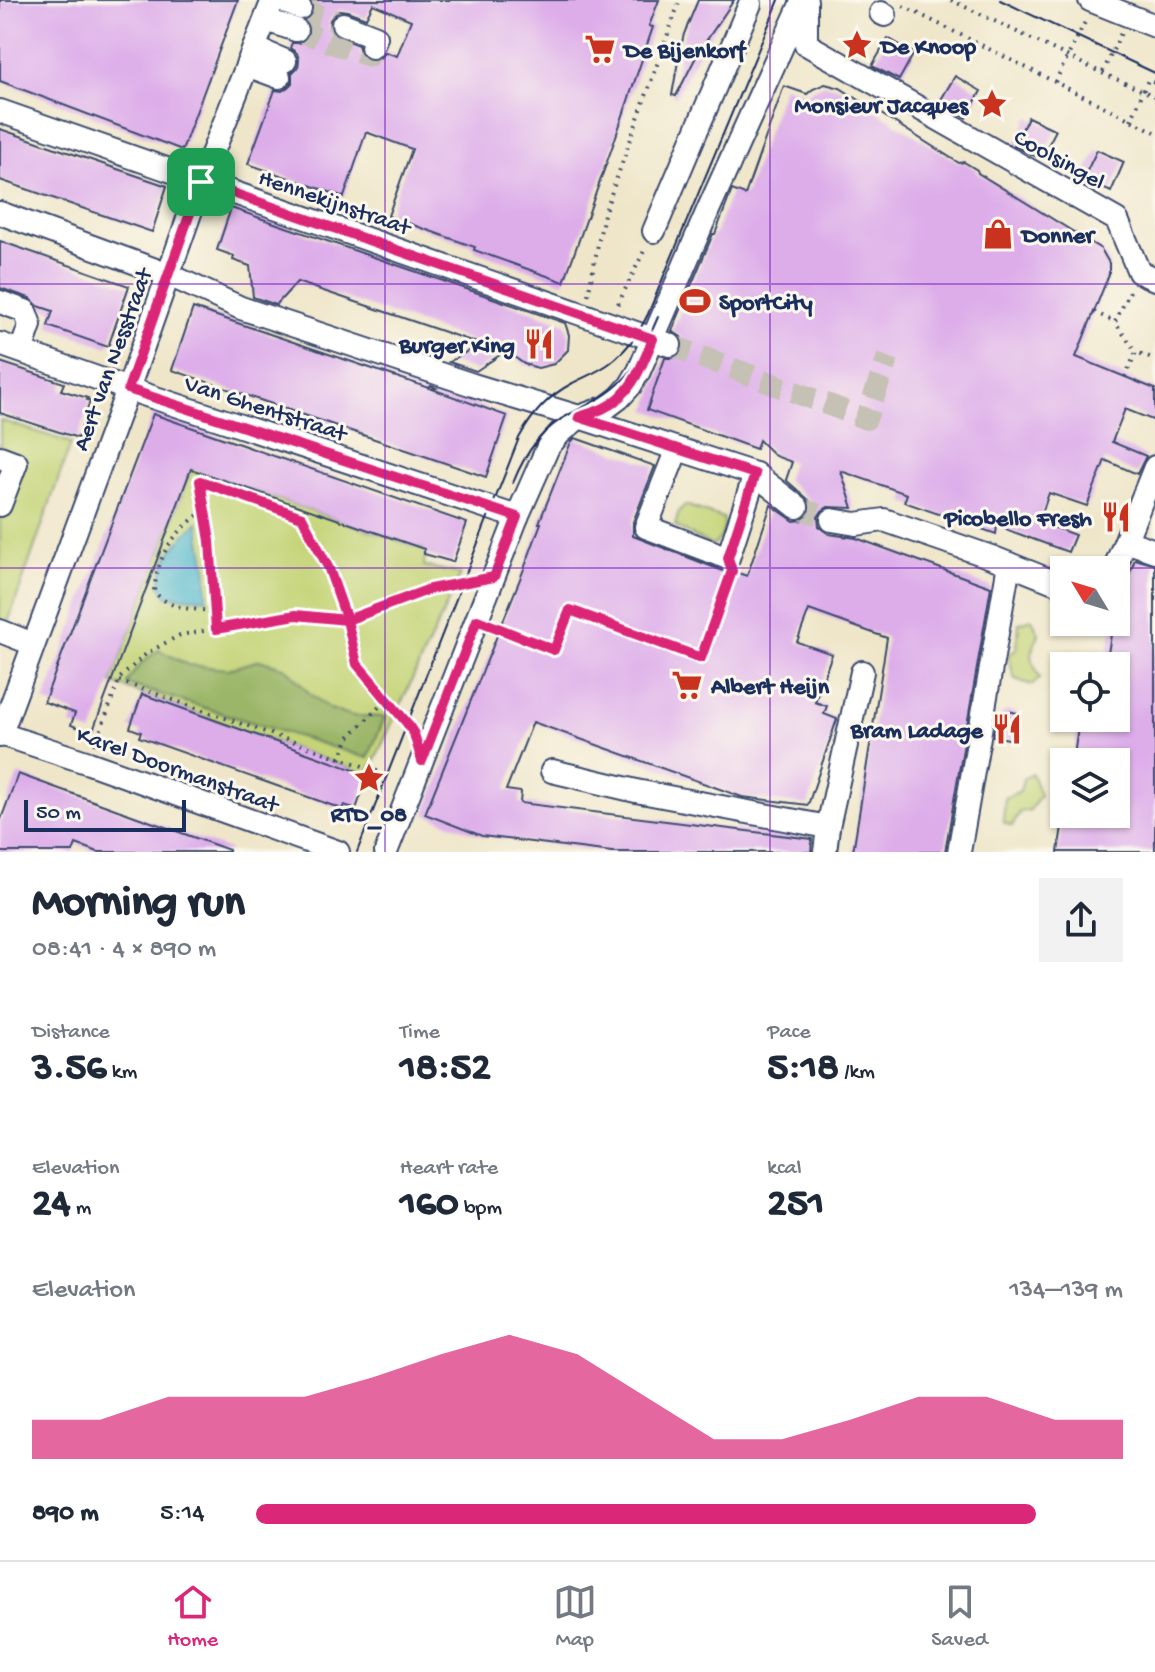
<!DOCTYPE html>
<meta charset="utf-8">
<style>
:root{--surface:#fff;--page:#f2f2f3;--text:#1f2937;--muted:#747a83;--line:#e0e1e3;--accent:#db2777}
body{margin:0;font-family:"Gochi Hand",sans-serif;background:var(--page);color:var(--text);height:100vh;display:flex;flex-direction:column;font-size:30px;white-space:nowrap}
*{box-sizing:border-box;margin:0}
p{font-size:26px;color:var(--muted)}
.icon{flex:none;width:44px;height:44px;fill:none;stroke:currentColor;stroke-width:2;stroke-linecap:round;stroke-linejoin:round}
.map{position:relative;height:852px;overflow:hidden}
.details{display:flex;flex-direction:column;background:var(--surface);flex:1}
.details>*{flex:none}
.needle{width:52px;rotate:308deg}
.controls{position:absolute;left:1050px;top:556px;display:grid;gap:16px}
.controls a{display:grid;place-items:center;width:80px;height:80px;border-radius:0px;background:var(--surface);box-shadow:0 2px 6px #0004;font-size:40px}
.scale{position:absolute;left:24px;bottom:20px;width:162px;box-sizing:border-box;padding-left:8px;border:4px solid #1b2f5e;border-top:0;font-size:22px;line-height:28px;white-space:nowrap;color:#1b2f5e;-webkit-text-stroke:6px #fbf7ec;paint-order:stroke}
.pin{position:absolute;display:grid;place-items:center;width:68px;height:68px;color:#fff;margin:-34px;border-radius:16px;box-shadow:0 4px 12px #0006}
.round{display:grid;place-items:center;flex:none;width:84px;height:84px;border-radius:0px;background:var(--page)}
.overview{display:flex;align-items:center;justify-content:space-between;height:136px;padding:0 32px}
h1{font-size:44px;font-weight:700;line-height:60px}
.figures{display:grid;grid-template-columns:repeat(3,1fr);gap:12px;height:136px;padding:8px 32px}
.figures div{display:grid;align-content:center}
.figures b{font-size:40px;font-weight:700}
.figures small{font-size:22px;font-weight:400}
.figures p{font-size:22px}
.chart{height:224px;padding:16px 32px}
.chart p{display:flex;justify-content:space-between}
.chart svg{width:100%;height:144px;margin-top:8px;fill:var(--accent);opacity:.7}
ul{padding:0 32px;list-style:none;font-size:26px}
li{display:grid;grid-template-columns:128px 96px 1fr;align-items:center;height:60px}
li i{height:20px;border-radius:10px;background:var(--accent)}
.dock{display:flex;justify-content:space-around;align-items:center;height:112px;border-top:2px solid var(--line);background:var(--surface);font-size:22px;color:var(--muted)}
.dock a{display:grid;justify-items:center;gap:4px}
.dock .current{color:var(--accent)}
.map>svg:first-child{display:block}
.green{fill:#c4d477;stroke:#70826a;stroke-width:2}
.forest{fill:#9bb668;stroke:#5b7263;stroke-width:2}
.water{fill:#4cb5ca;stroke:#347294;stroke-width:2}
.building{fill:#ddadea;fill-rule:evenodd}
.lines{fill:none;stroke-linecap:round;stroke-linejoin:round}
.minor-tunnel{stroke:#c5c1b4;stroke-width:22;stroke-dasharray:22 11;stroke-linecap:butt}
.minor-casing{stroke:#3b4a6e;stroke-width:26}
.path{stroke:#3b4a6e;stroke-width:4;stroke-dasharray:2 6;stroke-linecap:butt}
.minor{stroke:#fff;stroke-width:22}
.tram{stroke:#1b2f5e;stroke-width:2}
.route-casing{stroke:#fff;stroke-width:16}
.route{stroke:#db2777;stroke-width:10}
.grid{fill:none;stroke:#7b2cbf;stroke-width:2;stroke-opacity:0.55}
.labels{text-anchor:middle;stroke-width:6;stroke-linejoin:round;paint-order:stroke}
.poi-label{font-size:24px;font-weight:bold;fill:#1b2f5e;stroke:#fbf7ec;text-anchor:start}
.street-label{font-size:24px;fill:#1b2f5e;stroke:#fbf7ec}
</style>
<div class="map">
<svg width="1155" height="852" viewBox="0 0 1155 852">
<rect width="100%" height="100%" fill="#fbf7ec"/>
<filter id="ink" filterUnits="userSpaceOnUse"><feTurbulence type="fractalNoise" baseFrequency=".0125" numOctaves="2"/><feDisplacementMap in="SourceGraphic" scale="16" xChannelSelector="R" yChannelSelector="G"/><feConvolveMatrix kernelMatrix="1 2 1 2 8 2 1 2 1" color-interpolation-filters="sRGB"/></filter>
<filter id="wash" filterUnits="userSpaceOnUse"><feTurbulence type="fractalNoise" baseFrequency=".006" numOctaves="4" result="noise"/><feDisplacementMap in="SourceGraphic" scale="32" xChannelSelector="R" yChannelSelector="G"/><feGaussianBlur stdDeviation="1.8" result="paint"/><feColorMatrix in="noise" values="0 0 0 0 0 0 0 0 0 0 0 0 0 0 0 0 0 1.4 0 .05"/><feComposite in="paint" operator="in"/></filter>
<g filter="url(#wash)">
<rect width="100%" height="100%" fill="#efe6c9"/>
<!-- green -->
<g class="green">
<path d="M0,420L71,443L4,634L0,633Z"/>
<path d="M195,458L217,478L426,550L424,566L461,574L368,775L111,683Z"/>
<path d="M685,505L723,518C726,530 722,539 712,546L675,526L679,511Z"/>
<path d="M1032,619L1039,634C1029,657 1029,656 1040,678L1032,685L1015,679L1008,656L1017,648L1019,623Z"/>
<path d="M1032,774L1040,795L1030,810L1020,812L1012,826L1003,822L1005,798L1020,791L1023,779Z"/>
</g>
<!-- forest -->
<path class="forest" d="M159,650L188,665L228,669L260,660L286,668L310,694L330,709L353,716L385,717L368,758L127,684C134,668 146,659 159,650Z"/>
<!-- water -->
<path class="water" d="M198,522L207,573V599L167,596L160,585C165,552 175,545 198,522Z"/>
<g id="blocks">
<!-- building -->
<g class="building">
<path d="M0,0H238L182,150L0,81Z"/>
<path d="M311,0H659L649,26L653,27L614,142L564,282L474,250L475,247L388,216L412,149L366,132L344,197L248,164L275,90L282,91L288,87L292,83V73L298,67L299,60L297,53L290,48L292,43H300L305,41L309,35L310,28L306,20L313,12L314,5ZM373,4L411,20L397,56L385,52L380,58L375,61L368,60L361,55L358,45L338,37L332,32L329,27L330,20L335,13L340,10L347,11L366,18Z"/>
<path d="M698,0H734L698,53L676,96L672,95L680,50L684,34Z"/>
<path d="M888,38L914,53L899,80L872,66Z"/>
<path d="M955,76L981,91L966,118L939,103Z"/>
<path d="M825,84L840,88L959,163L964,162L977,170L978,173L1101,249L1109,263V274L1076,357L1155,389V421L1125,409L1112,442L1146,456L1137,474L1105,460L1087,506L1049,493L1039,522L1075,535L1068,552L997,526L996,534L904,502L907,494L841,471L853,508L828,507L822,511L818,517L819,526L823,530L829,534L856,538L991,587L945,852H853L887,638L809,610L797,642L832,654L815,702L827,706L824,714L837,719L808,805L742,797L533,722L506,790L521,792L520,803L812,839L811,852H612L482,836L425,814L524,569L541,523H539L571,442L575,438L655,466L633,522V536L723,571H732L747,576L771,505L794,521L803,520L808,515L811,508L810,501L786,480L792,462L775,456L759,440L756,449L647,410L665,358H673L678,356L683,350L684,343L681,337L672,331L713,234H715L732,190L745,195L784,86L807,94L813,89Z"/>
<path d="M1028,117L1056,130L1041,159L1014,146Z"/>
<path d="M0,129L167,186L152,232L0,180Z"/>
<path d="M1097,150L1124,162L1111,192L1083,179Z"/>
<path d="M231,208L565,323L569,335L568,350L554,364L538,368L524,364L506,351L476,371L449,362L480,344L297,282L276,305L253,297L250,266L233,260L234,256L217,250Z"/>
<path d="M0,241L129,286L108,347L48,326L53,311L38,306L30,298L0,288Z"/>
<path d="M193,308L429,388L431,386L436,388L432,389L507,416L486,477L172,370Z"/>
<path d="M0,362L64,383L61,390L88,398L87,400L90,401L78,438L0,413Z"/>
<path d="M153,414L467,523L453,562L424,554V549L191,469L92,733L71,725L75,713L44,702Z"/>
<path d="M1135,559L1155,565V852H1058L1064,814H1116V762H1073L1079,721L1109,725L1110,718H1116V666H1106L1113,622H1116V611Z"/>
<path d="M142,694L368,775L356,809L344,805L342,809L139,737L141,732L130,728Z"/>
<path d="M1009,711L1017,713L1014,740L993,736L996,722L1004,712Z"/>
<path d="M18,774L229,850V852H98L76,844L73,852H0V822Z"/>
</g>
</g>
</g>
<g filter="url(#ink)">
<use href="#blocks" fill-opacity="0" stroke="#3b4a6e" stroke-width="2"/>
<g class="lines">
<!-- minor-tunnel -->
<g class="minor-tunnel">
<path d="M300,8L343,24"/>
<path d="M296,30L369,56L372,47"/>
<path d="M670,345L866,419L888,357"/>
<path d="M797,507L832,520"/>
</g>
<!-- minor casing -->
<g class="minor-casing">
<g id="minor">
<path d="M280,0L300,8"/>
<path d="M1090,0L1155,26"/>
<path d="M806,1V44L1117,220L1139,272L1155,279"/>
<path d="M881,13L885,15"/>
<path d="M266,20L296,30"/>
<path d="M343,24L376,37L372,47"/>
<path d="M254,48L285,61"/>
<path d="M247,65L279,77"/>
<path d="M0,111L670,345"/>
<path d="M0,213L169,275L241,308L473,385L579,417L755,474L797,507"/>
<path d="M654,231L750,4"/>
<path d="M0,302L25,311L30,325L21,351"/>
<path d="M0,344L128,389L517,517"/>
<path d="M677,449L646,527L728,558L755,474"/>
<path d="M0,457L16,463L0,505"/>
<path d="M832,520L856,524L884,520L994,558L1064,586"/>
<path d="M1126,541L1155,551"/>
<path d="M1114,570L1155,467"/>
<path d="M0,631L33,644"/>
<path d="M1,734L89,763L338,852"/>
<path d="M0,736L128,389L201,182L273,0"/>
<path d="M552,771L636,791L828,827"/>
<path d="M386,852L517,517L548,447L560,433L579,417L607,407L619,398L630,386L639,371L709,208L803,0"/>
<path d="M825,852L828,827L862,672"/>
<path d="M959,852L1009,564"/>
</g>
</g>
<!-- path -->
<g class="path">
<path d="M951,0L1102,73L1155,96"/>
<path d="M903,6L1155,132"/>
<path d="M1103,72L1121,33"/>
<path d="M1055,82L1086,20"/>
<path d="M1131,120L1148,80L1155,83"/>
<path d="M1130,291L1115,322L1136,352"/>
<path d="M588,295L604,214L680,0"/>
<path d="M618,304L646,247"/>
<path d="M1094,312L1115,322"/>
<path d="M1125,377L1136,352L1155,359"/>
<path d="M204,510C173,535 159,550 154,591C169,610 192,609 215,611"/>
<path d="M496,628L554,650L570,610L701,658L729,579"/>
<path d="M216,629L210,541L200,481L302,517L329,569L347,620L357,664L412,731"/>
<path d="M119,681L380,772"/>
<path d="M95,745L120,678L147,653L180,635L296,615L347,620L430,589L469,582"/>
<path d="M340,759L349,737L386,700"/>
</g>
<!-- minor -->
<use href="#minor" class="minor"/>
<!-- tram -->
<g class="tram">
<path d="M1000,0L1155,73"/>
<path d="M513,483C524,455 542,428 570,414C589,404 607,396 622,381C640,364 648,339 658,317"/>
<path d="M357,852L519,438C531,416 548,396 571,384C584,377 598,372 610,363C627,350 639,333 648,314L779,0"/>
</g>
</g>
</g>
<g class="lines" filter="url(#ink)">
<!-- route casing -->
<g class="route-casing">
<path id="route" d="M201,182L128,389L517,517L494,577L430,589L347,620L296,615L216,629L210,541L200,481L302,517L329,569L347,620L357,664L407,723L414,734L422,761L477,620L554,650L570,610L701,658L732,571L728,558L755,474L579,417C588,414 596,412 604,408C632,395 642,365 653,339L201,182"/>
</g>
<!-- route -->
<use href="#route" class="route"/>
</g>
<!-- grid -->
<path class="grid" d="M385,0V852M770,0V852M0,284H1155M0,568H1155"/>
<!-- icons -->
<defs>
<g id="sight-bare" transform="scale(2.4)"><path d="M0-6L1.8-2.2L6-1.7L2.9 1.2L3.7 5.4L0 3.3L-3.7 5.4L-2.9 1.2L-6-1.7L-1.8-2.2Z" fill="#c8321e" stroke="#fbf7ec" stroke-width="2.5" paint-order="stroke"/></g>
<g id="supermarket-bare" transform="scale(2.4)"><path d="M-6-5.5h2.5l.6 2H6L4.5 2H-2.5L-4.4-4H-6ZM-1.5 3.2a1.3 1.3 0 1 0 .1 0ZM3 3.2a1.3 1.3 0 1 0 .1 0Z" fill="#c8321e" stroke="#fbf7ec" stroke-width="2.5" paint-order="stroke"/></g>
<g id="shop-bare" transform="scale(2.4)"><path d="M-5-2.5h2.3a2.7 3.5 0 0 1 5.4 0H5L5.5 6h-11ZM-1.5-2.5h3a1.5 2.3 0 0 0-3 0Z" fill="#c8321e" stroke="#fbf7ec" stroke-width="2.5" paint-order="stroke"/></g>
<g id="stadium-bare" transform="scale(2.4)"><path d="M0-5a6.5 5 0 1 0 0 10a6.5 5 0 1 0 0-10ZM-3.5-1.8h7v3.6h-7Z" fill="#c8321e" stroke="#fbf7ec" stroke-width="2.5" paint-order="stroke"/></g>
<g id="restaurant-bare" transform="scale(2.4)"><path d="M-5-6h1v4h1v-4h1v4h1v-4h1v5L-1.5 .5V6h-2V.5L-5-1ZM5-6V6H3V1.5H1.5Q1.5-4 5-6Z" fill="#c8321e" stroke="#fbf7ec" stroke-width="2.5" paint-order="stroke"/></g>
</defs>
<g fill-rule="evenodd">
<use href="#sight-bare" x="857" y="45"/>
<use href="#supermarket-bare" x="600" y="49"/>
<use href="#sight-bare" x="992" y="104"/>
<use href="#shop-bare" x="998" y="234"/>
<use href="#stadium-bare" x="695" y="301"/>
<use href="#restaurant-bare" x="539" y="344"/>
<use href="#restaurant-bare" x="1116" y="517"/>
<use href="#supermarket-bare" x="687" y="685"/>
<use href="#restaurant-bare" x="1007" y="729"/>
<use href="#sight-bare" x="369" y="778"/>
</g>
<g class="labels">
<!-- poi labels -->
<g class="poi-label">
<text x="881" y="53">De Knoop</text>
<text x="624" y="57">De Bijenkorf</text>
<text x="968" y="112" text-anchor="end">Monsieur Jacques</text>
<text x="1022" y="242">Donner</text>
<text x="719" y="309">SportCity</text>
<text x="515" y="352" text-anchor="end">Burger King</text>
<text x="1092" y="525" text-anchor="end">Picobello Fresh</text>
<text x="711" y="693">Albert Heijn</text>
<text x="983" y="737" text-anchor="end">Bram Ladage</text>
<text x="369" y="821" text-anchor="middle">RTD_08</text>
</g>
<!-- street labels -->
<g class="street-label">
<text transform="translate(1060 158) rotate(29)" y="8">Coolsingel</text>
<text transform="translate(335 201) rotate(19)" y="8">Hennekijnstraat</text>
<text transform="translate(111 359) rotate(-70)" y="8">Aert van Nesstraat</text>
<text transform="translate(266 407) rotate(18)" y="8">Van Ghentstraat</text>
<text transform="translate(178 768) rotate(20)" y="8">Karel Doormanstraat</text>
</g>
</g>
</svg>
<div class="controls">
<a><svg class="needle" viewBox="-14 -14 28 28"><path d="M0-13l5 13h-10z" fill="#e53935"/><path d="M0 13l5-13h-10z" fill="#747a83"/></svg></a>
<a><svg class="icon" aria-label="locate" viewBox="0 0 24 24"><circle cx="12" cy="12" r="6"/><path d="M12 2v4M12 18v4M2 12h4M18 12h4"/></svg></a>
<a><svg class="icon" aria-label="layers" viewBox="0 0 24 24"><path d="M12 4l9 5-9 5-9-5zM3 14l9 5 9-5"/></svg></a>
</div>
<div class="scale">50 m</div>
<div class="pin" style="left:201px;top:182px;background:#1e9e55"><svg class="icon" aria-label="arrive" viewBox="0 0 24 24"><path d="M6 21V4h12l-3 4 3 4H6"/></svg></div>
</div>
<section class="details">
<div class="overview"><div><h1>Morning run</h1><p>08:41 · 4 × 890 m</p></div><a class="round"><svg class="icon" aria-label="share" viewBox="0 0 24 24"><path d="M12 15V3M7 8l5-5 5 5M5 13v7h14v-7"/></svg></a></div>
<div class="figures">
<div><p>Distance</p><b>3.56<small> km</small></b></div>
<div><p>Time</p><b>18:52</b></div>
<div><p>Pace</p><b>5:18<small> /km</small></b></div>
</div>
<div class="figures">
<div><p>Elevation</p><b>24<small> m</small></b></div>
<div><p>Heart rate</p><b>160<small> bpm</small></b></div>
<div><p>kcal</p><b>251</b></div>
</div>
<div class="chart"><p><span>Elevation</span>134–139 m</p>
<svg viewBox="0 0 160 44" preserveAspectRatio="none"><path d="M0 44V32L10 32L20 25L30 25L40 25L50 19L60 12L70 6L80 12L90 25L100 38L110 38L120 32L130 25L140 25L150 32L160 32V44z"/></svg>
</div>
<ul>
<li><b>890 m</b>5:14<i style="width:90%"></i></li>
</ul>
</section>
<nav class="dock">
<a class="current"><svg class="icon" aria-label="home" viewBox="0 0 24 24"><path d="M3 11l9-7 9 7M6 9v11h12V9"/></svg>Home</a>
<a><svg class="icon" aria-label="map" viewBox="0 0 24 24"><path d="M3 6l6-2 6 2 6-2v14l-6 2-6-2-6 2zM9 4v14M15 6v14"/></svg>Map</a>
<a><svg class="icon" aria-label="saved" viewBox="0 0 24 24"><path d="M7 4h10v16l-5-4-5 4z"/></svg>Saved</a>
</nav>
